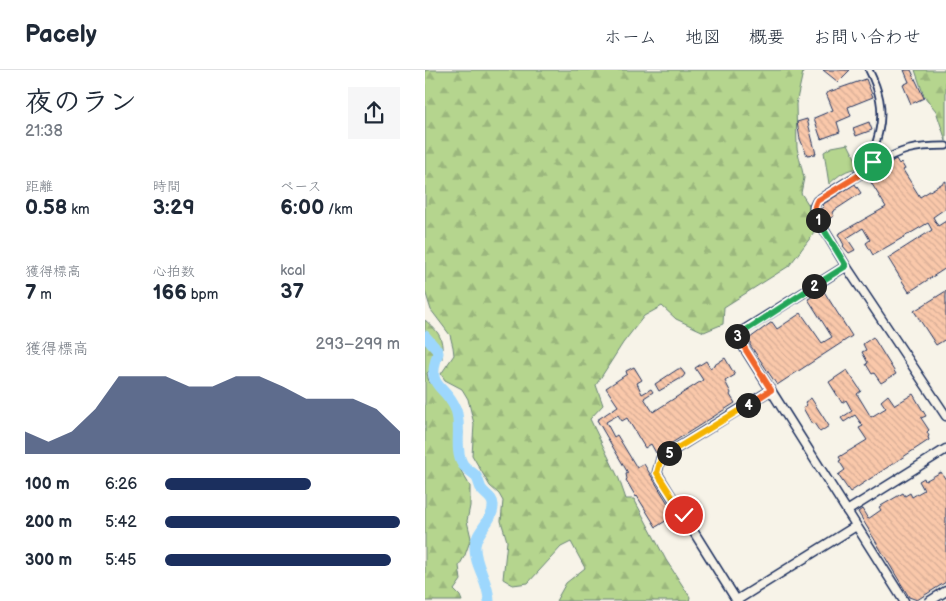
<!DOCTYPE html>
<html lang="ja">
<meta charset="utf-8">
<style>
:root{--surface:#fff;--page:#f6f6f7;--text:#1f2937;--muted:#747a83;--line:#e0e1e3;--accent:#1b2f5e}
body{margin:0;font-family:"Balsamiq Sans","Klee One",sans-serif;background:var(--page);color:var(--text);height:100vh;display:flex;flex-direction:column;font-size:19px;white-space:nowrap}
*{box-sizing:border-box;margin:0}
p{font-size:16px;color:var(--muted)}
.icon{flex:none;width:28px;height:28px;fill:none;stroke:currentColor;stroke-width:2;stroke-linecap:round;stroke-linejoin:round}
.map{position:relative;flex:1;overflow:hidden}
.sheet{display:flex;flex-direction:column;background:var(--surface);width:425px}
.sheet>*{flex:none}
.pin{position:absolute;display:grid;place-items:center;width:42px;height:42px;color:#fff;margin:-21px;border:2px solid #fff;border-radius:50%;box-shadow:0 1px 5px #0007}
.km{position:absolute;width:25px;height:25px;margin:-12px;border-radius:50%;background:#222;color:#fff;font-size:14px;line-height:25px;text-align:center}
.round{display:grid;place-items:center;flex:none;width:52px;height:52px;border-radius:0px;background:var(--page)}
.summary{display:flex;align-items:center;justify-content:space-between;height:85px;padding:0 25px}
h1{font-size:28px;font-weight:800;line-height:38px}
.figures{display:grid;grid-template-columns:repeat(3,1fr);gap:8px;height:85px;padding:5px 25px}
.figures div{display:grid;align-content:center}
.figures b{font-size:21px;font-weight:800}
.figures small{font-size:14px;font-weight:400}
.figures p{font-size:14px}
.chart{height:140px;padding:10px 25px}
.chart p{display:flex;justify-content:space-between}
.chart svg{width:100%;height:90px;margin-top:5px;fill:var(--accent);opacity:.7}
ul{padding:0 25px;list-style:none;font-size:16px}
li{display:grid;grid-template-columns:80px 60px 1fr;align-items:center;height:38px}
li i{height:12px;border-radius:6px;background:var(--accent)}
header{display:flex;align-items:center;gap:30px;box-sizing:border-box;height:70px;padding:0 25px;background:var(--surface);border-bottom:1px solid var(--line)}
header strong{font-size:24px}
nav{display:flex;gap:28px;margin-inline-start:auto;font-size:18px}
main{display:flex;flex:1;min-height:0}
.map>svg:first-child{display:block}
.grass{fill:#b5d58e;stroke:#688276}
.forest{fill:url(#forest-firs);stroke:#688276}
.lines{fill:none;stroke-linecap:round;stroke-linejoin:round}
.river{stroke:#9dd7fd;stroke-width:11}
.building{fill:url(#building-back-hatch);stroke:#1b2f5e}
.street-casing{stroke:#1b2f5e;stroke-width:9}
.secondary-casing{stroke:#1b2f5e;stroke-width:11}
.street{stroke:#f7f3e8;stroke-width:5.5}
.secondary{stroke:#f7f3e8;stroke-width:8}
.split-1-casing{stroke:#fff;stroke-width:10}
.split-2-casing{stroke:#fff;stroke-width:10}
.split-3-casing{stroke:#fff;stroke-width:10}
.split-4-casing{stroke:#fff;stroke-width:10}
.split-5-casing{stroke:#fff;stroke-width:10}
.split-6-casing{stroke:#fff;stroke-width:10}
.split-1{stroke:#f0652b;stroke-width:6}
.split-2{stroke:#22a559;stroke-width:6}
.split-3{stroke:#22a559;stroke-width:6}
.split-4{stroke:#f0652b;stroke-width:6}
.split-5{stroke:#f5b400;stroke-width:6}
.split-6{stroke:#f5b400;stroke-width:6}
</style>
<header>
<strong>Pacely</strong>
<nav><a>ホーム</a><a>地図</a><a>概要</a><a>お問い合わせ</a></nav>
</header>
<main>
<section class="sheet">
<div class="summary"><div><h1>夜のラン</h1><p>21:38</p></div><a class="round"><svg class="icon" aria-label="share" viewBox="0 0 24 24"><path d="M12 15V3M7 8l5-5 5 5M5 13v7h14v-7"/></svg></a></div>
<div class="figures">
<div><p>距離</p><b>0.58<small> km</small></b></div>
<div><p>時間</p><b>3:29</b></div>
<div><p>ペース</p><b>6:00<small> /km</small></b></div>
</div>
<div class="figures">
<div><p>獲得標高</p><b>7<small> m</small></b></div>
<div><p>心拍数</p><b>166<small> bpm</small></b></div>
<div><p>kcal</p><b>37</b></div>
</div>
<div class="chart"><p><span>獲得標高</span>293–299 m</p>
<svg viewBox="0 0 160 44" preserveAspectRatio="none"><path d="M0 44V33L10 38L20 33L30 22L40 6L50 6L60 6L70 11L80 11L90 6L100 6L110 11L120 17L130 17L140 17L150 22L160 33V44z"/></svg>
</div>
<ul>
<li><b>100 m</b>6:26<i style="width:62%"></i></li>
<li><b>200 m</b>5:42<i style="width:100%"></i></li>
<li><b>300 m</b>5:45<i style="width:96%"></i></li>
</ul>
</section>
<div class="map">
<svg width="521" height="531" viewBox="0 0 521 531">
<defs>
<pattern id="forest-firs" width="22" height="20" patternUnits="userSpaceOnUse" patternTransform="scale(1.25)"><rect width="22" height="20" fill="#b5d58e"/><path d="M5 1l3.5 6h-7zM16 11l3.5 6h-7z" fill="#9bb77d"/></pattern>
<pattern id="building-back-hatch" width="6" height="6" patternUnits="userSpaceOnUse" patternTransform="scale(1.25)"><rect width="6" height="6" fill="#fac8aa"/><path d="M-1 5l2 2M0 0l6 6M5-1l2 2" fill="none" stroke="#d6ac95"/></pattern>
</defs>
<rect width="100%" height="100%" fill="#f7f3e8"/>
<filter id="ink" filterUnits="userSpaceOnUse"><feTurbulence type="fractalNoise" baseFrequency=".02" numOctaves="2"/><feDisplacementMap in="SourceGraphic" scale="10" xChannelSelector="R" yChannelSelector="G"/><feConvolveMatrix kernelMatrix="1 2 1 2 8 2 1 2 1" color-interpolation-filters="sRGB"/></filter>
<g filter="url(#ink)">
<!-- grass -->
<path class="grass" d="M423,74L435,98C421,99 414,105 404,114L399,82L407,77Z"/>
<!-- forest -->
<g class="forest">
<path d="M0,0H377L378,2L371,34L372,78L379,108L376,123L385,137L384,145L389,163L364,196L299,237L298,254L279,262L251,249L237,236L219,246L198,273L171,315L178,335L165,349L194,409L201,429H209L241,490L265,527L264,531H131L141,513L160,498L146,472L136,477L103,513L88,515L78,509L82,471L76,451L78,431L74,424L65,416L47,385L49,354L43,329L37,319L20,310L16,304L29,285L28,277L25,265L6,240L0,221Z"/>
<path d="M490,0H521V71L511,41L499,26Z"/>
<path d="M0,250C16,264 18,268 17,289L2,303L4,312L31,330L35,342L38,363L34,388L35,399L45,416V436L42,451L46,468L40,485L34,496L36,510L29,520L35,526L37,531H0Z"/>
</g>
<g class="lines">
<!-- river -->
<path class="river" d="M0,266L12,280L13,283C0,321 20,312 31,340C37,356 29,379 37,393C40,399 47,401 51,406C54,410 54,416 57,420C61,425 68,428 68,435C69,450 51,461 50,476C49,496 64,511 64,531"/>
</g>
<!-- building -->
<g class="building">
<path d="M398,0H425L413,12Z"/>
<path d="M479,0H486L499,28L486,34L478,15L484,12Z"/>
<path d="M441,9L448,27L423,37L426,46L412,52L415,62L396,69L389,48L408,40L401,23Z"/>
<path d="M382,49L391,84L382,85L375,69L372,52Z"/>
<path d="M444,52L447,60L431,66L428,58Z"/>
<path d="M471,89L474,94L476,92L480,99L478,100L495,127L521,111V138L508,147L513,156L521,151V198L484,222L463,188L507,160L503,153L448,185L441,173L445,170L438,158L422,168L430,180L424,183L418,176L419,175L413,164L461,137L442,106Z"/>
<path d="M430,114L436,123L407,142L409,146L402,150L395,139L399,137L397,135Z"/>
<path d="M398,220L427,266L352,315L325,275V268L347,252L352,259L376,243L397,273L407,267L383,229Z"/>
<path d="M521,221V269L511,275L489,241Z"/>
<path d="M448,267L471,304L456,313L449,303L447,304L441,294L443,293L437,282L441,280L438,274Z"/>
<path d="M300,288L310,305L300,311L306,323L305,325L310,333L231,383L226,374L220,378L202,348L197,351L193,345L181,352L189,367L192,365L212,398L219,394L250,445L231,457L212,426L211,427L201,410L202,409L201,404L203,403L172,350L193,336L181,318L202,304L201,301L209,297L217,310L212,313L217,324L226,319L228,322L219,328L228,342L278,310L270,298L281,291L285,298Z"/>
<path d="M253,299H256L260,304L258,307L234,321L230,314Z"/>
<path d="M422,300L436,321L432,324L446,347L461,338L456,331L463,325L470,335L488,324L501,346L496,348L504,360L502,362L504,366L503,367L504,370L425,422L413,405L420,400L414,391L416,390L414,387L442,370L434,358L438,356L430,345L419,352L416,348L427,341L421,330L417,333L404,312Z"/>
<path d="M386,328L404,356L395,362L389,353L387,354L378,338L382,335L380,332Z"/>
<path d="M516,402L521,410V512L492,530L484,527L433,442L437,439L443,449L456,440L454,437L478,423L480,426L485,423L487,427L499,420L494,411L499,408L500,411Z"/>
</g>
<g class="lines">
<!-- street casing -->
<g class="street-casing">
<path id="street" d="M444,0C454,20 459,38 454,61C452,72 446,84 449,95C478,79 487,76 521,76"/>
</g>
<!-- secondary casing -->
<g class="secondary-casing">
<g id="secondary">
<path d="M449,95L392,131L389,137V143L421,196L521,346"/>
<path d="M421,196L311,265L479,531"/>
<path d="M422,441L521,379"/>
<path d="M312,530L431,456"/>
<path d="M312,531L232,403L236,388L346,320"/>
<path d="M505,531L521,521"/>
</g>
</g>
<!-- street -->
<use href="#street" class="street"/>
<!-- secondary -->
<use href="#secondary" class="secondary"/>
</g>
</g>
<g class="lines" filter="url(#ink)">
<!-- split-1 casing -->
<g class="split-1-casing">
<path id="split-1" d="M393,150C389,143 388,139 392,131L449,96L448,92"/>
</g>
<!-- split-2 casing -->
<g class="split-2-casing">
<path id="split-2" d="M389,216L421,196L393,150"/>
</g>
<!-- split-3 casing -->
<g class="split-3-casing">
<path id="split-3" d="M312,266L389,216"/>
</g>
<!-- split-4 casing -->
<g class="split-4-casing">
<path id="split-4" d="M312,266L346,320L323,335"/>
</g>
<!-- split-5 casing -->
<g class="split-5-casing">
<path id="split-5" d="M244,383L323,335"/>
</g>
<!-- split-6 casing -->
<g class="split-6-casing">
<path id="split-6" d="M244,383L236,388L232,403L259,445"/>
</g>
<!-- split-1 -->
<use href="#split-1" class="split-1"/>
<!-- split-2 -->
<use href="#split-2" class="split-2"/>
<!-- split-3 -->
<use href="#split-3" class="split-3"/>
<!-- split-4 -->
<use href="#split-4" class="split-4"/>
<!-- split-5 -->
<use href="#split-5" class="split-5"/>
<!-- split-6 -->
<use href="#split-6" class="split-6"/>
</g>
</svg>
<div class="pin" style="left:448px;top:92px;background:#1e9e55"><svg class="icon" aria-label="arrive" viewBox="0 0 24 24"><path d="M6 21V4h12l-3 4 3 4H6"/></svg></div>
<div class="pin" style="left:259px;top:445px;background:#d93025"><svg class="icon" aria-label="check" viewBox="0 0 24 24"><path d="M5 12l5 5 9-10"/></svg></div>
<b class="km" style="left:393px;top:150px">1</b>
<b class="km" style="left:389px;top:216px">2</b>
<b class="km" style="left:312px;top:266px">3</b>
<b class="km" style="left:323px;top:335px">4</b>
<b class="km" style="left:244px;top:383px">5</b>
</div>
</main>
